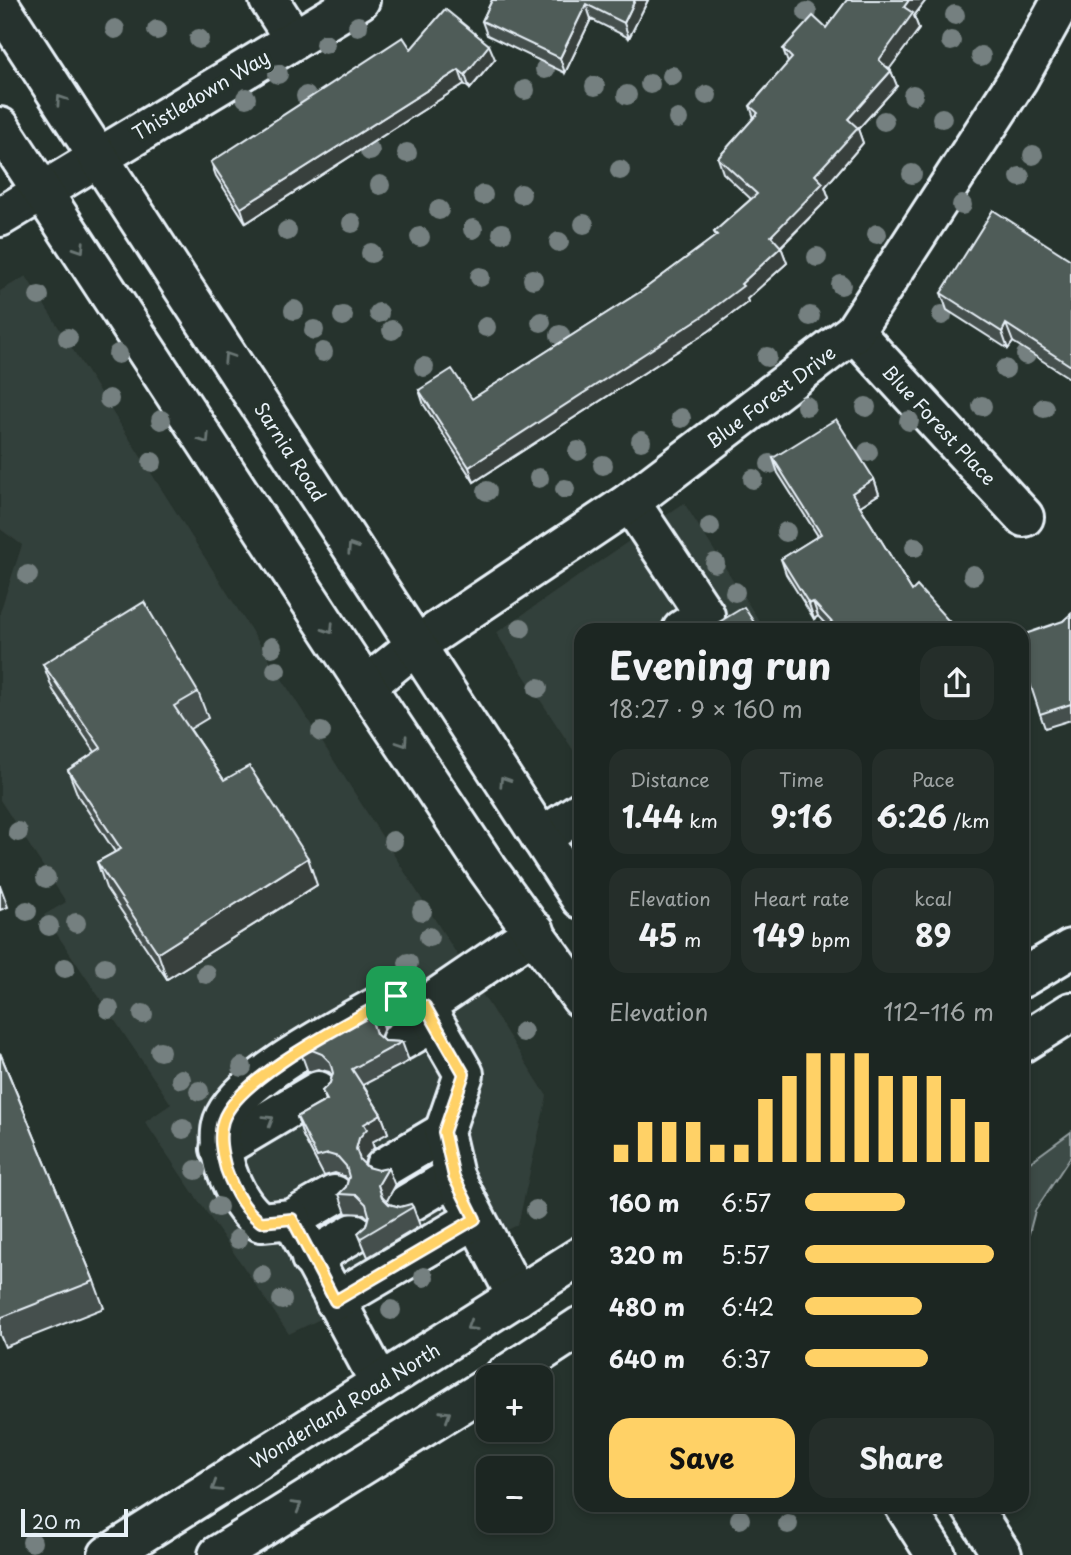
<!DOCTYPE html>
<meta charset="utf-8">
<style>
:root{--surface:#1c2622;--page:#252e2a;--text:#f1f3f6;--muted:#a0a5a5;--line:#3a4340;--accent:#ffd166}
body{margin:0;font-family:"Playpen Sans",sans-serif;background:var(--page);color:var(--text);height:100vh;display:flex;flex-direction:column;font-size:26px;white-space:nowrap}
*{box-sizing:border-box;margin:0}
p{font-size:23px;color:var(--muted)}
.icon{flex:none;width:38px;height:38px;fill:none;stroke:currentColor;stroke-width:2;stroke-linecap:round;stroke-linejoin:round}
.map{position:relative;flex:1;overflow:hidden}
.side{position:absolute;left:574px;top:623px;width:455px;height:889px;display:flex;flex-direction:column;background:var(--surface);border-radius:21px;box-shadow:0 4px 10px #0003,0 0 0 2px var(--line)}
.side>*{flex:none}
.tools{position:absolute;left:476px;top:1365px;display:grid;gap:14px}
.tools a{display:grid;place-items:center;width:77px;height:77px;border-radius:14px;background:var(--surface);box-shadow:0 4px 10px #0003,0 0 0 2px var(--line);font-size:35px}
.scale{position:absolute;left:21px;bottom:18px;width:107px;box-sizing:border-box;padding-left:7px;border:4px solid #e8f1f8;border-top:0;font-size:19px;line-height:24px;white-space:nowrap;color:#e8f1f8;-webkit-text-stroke:5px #26332d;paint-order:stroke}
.pin{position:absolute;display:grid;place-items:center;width:60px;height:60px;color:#fff;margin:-30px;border-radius:14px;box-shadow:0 4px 10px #0006}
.round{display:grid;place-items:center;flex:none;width:74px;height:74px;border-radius:21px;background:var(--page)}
.head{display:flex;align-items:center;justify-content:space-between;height:119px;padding:0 35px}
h1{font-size:38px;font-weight:700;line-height:52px}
.figures{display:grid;grid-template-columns:repeat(3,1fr);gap:10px;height:119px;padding:7px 35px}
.figures div{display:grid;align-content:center;border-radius:18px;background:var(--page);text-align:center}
.figures b{font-size:30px;font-weight:700}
.figures small{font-size:19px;font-weight:400}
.figures p{font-size:19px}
.chart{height:196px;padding:14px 35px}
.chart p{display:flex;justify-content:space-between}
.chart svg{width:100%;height:126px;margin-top:7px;stroke:var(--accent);stroke-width:6}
.primary-button{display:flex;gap:14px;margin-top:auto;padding:14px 35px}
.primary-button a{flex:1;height:80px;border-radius:21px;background:var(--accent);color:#111;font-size:28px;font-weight:700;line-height:80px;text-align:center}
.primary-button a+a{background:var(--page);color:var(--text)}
ul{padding:0 35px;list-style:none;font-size:23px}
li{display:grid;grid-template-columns:112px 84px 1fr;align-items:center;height:52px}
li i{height:18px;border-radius:9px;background:var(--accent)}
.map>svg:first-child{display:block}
.built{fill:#333f3a}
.green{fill:#3e4b47;stroke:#939ea0;stroke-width:2}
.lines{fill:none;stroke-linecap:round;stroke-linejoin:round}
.minor-casing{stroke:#e8f1f8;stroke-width:44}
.major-casing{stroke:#e8f1f8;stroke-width:44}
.minor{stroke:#26332d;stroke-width:38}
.major{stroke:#26332d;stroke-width:38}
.tree{fill:#758080}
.wall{fill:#454f4d;stroke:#e8f1f8;stroke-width:2}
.shaded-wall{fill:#38403e;stroke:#e8f1f8;stroke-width:2}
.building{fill:#505c59;stroke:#e8f1f8;stroke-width:2}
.oneway{stroke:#6a7674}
.route-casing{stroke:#fff;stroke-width:14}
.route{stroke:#ffd166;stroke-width:9}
.labels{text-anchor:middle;stroke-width:7;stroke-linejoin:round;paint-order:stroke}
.street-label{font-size:19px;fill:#e8f1f8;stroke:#26332d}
</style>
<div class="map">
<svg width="1071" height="1555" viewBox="0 0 1071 1555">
<rect width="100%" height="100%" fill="#26332d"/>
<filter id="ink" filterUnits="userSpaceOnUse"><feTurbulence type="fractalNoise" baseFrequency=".0143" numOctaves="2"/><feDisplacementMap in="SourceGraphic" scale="14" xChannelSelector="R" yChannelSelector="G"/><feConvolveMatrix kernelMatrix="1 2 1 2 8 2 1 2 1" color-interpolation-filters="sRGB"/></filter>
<g filter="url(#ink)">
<!-- built -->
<g class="built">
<path d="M26,276L547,1096L518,1225L289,1334L145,1122L171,1104L44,915L66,902L0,800V612L22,545L0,529V291Z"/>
<path d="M684,503L765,630H581V762L496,633Z"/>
</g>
<!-- green -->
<path class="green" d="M1071,1132V1156L1035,1211L1022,1260V1168Z"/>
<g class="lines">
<!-- minor casing -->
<g class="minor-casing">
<g id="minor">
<path d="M269,0L294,39"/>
<path d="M0,217L360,0"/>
<path d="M854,332L1024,517"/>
<path d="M630,502L705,615L682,630"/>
<path d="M366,686L415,646L630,502L854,332L1018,79L1062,0"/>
<path d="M541,838L581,811"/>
<path d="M401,1041L434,1022"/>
<path d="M220,1149L318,1091"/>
<path d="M385,1167L444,1132"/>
<path d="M334,1195L292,1219L380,1383"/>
<path d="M407,1204L454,1176"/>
<path d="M292,1219L261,1222C244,1210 233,1189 226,1169C222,1154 218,1137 223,1121C238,1077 355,1020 396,996L425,1006"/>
<path d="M311,1258L354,1233"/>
<path d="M517,1297L454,1176L444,1132L464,1074L425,1006L535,931"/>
<path d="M335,1301L475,1219"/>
</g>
</g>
<!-- major casing -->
<g class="major-casing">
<g id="major">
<path d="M0,6L581,899"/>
<path d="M0,127L366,686L487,868L581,998"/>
<path d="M1022,978L1071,949"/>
<path d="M1022,1043L1071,1012"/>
<path d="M503,1377L581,1326"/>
<path d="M904,1505L936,1555"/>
<path d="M970,1505L1002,1555"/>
<path d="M108,1555L581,1256"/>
<path d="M218,1555L488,1387"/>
</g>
</g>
<!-- minor -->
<use href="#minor" class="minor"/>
<!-- major -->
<use href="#major" class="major"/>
</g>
<!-- trees -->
<g class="tree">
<circle cx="807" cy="12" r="10"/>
<circle cx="955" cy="15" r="10"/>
<circle cx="358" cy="26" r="10"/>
<circle cx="115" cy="29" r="10"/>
<circle cx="157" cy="30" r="10"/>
<circle cx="199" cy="39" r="10"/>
<circle cx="951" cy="41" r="10"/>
<circle cx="325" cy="44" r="10"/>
<circle cx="981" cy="56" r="10"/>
<circle cx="545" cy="69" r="10"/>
<circle cx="278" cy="74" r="10"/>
<circle cx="672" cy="76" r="10"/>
<circle cx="650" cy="84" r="10"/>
<circle cx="595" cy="86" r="10"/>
<circle cx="525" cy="90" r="10"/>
<circle cx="627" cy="95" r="10"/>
<circle cx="707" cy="95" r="10"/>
<circle cx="913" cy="95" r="10"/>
<circle cx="306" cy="96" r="10"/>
<circle cx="246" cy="98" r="10"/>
<circle cx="942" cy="118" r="10"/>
<circle cx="678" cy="119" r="10"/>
<circle cx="884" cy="121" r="10"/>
<circle cx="370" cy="151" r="10"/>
<circle cx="407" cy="153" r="10"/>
<circle cx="1033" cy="155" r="10"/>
<circle cx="620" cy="170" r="10"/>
<circle cx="912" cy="174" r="10"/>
<circle cx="1020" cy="177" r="10"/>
<circle cx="380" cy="185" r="10"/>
<circle cx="521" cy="194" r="10"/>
<circle cx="483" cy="195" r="10"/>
<circle cx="962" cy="205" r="10"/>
<circle cx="439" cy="210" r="10"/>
<circle cx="352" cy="223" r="10"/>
<circle cx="584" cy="224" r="10"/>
<circle cx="473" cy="229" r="10"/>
<circle cx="287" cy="231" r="10"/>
<circle cx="502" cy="233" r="10"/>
<circle cx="877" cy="234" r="10"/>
<circle cx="420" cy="237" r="10"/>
<circle cx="559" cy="242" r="10"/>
<circle cx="371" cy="253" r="10"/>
<circle cx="817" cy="257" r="10"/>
<circle cx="480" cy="277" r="10"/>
<circle cx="533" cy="279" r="10"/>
<circle cx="841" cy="285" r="10"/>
<circle cx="39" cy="296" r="10"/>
<circle cx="294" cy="310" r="10"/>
<circle cx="379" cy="313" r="10"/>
<circle cx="942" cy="315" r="10"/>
<circle cx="343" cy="316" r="10"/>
<circle cx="810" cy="316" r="10"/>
<circle cx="541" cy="322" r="10"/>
<circle cx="486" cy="327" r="10"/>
<circle cx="314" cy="330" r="10"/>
<circle cx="392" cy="330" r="10"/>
<circle cx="560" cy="335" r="10"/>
<circle cx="68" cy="338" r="10"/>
<circle cx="323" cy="352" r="10"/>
<circle cx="118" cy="354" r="10"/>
<circle cx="1026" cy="355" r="10"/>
<circle cx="767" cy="357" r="10"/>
<circle cx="424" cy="367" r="10"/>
<circle cx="1005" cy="369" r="10"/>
<circle cx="109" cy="399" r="10"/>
<circle cx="806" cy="406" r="10"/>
<circle cx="982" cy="406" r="10"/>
<circle cx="866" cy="407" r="10"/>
<circle cx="1044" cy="408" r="10"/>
<circle cx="681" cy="418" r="10"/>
<circle cx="161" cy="420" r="10"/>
<circle cx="909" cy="421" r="10"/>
<circle cx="641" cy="441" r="10"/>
<circle cx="578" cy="451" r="10"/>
<circle cx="868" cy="452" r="10"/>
<circle cx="152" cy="462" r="10"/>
<circle cx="770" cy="464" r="10"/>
<circle cx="603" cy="465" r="10"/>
<circle cx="539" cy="478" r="10"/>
<circle cx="753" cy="479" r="10"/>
<circle cx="565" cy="489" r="10"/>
<circle cx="487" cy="491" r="10"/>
<circle cx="710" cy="527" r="10"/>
<circle cx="786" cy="532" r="10"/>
<circle cx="915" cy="547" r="10"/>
<circle cx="715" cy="563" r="10"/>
<circle cx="28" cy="575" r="10"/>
<circle cx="973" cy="575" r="10"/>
<circle cx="735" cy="592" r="10"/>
<circle cx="521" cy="628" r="10"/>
<circle cx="272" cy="647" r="10"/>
<circle cx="276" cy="670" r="10"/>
<circle cx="538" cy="688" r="10"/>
<circle cx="321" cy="732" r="10"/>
<circle cx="18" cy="832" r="10"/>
<circle cx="393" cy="841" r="10"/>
<circle cx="46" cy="878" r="10"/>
<circle cx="27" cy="911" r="10"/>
<circle cx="422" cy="911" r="10"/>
<circle cx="76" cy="923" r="10"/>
<circle cx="49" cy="926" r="10"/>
<circle cx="429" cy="937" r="10"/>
<circle cx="408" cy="963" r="10"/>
<circle cx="105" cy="967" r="10"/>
<circle cx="65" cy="968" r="10"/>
<circle cx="206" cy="974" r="10"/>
<circle cx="377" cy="981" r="10"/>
<circle cx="109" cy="1009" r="10"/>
<circle cx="143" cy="1014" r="10"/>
<circle cx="523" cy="1032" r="10"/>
<circle cx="160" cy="1051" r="10"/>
<circle cx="242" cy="1067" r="10"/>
<circle cx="181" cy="1079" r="10"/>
<circle cx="199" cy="1091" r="10"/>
<circle cx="183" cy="1129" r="10"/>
<circle cx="196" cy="1170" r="10"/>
<circle cx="218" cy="1207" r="10"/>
<circle cx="536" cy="1210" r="10"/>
<circle cx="238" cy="1239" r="10"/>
<circle cx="262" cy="1275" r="10"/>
<circle cx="424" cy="1277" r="10"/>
<circle cx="282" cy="1300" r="10"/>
<circle cx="391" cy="1310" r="10"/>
<circle cx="740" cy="1519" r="10"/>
<circle cx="788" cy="1524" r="10"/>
<circle cx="32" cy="1542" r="10"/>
</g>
<!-- wall -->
<g class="wall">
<path d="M492,0H648L629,38L591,19L565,73L487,35L482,21Z"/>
<path d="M847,0H926L914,16L919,29L889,69L891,71L897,86L858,129L863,143L825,187L829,198L781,247L787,263L747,299L748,302L709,331L474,482L424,405L419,390L472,399L643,290L716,236L714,232L751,199L723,173L718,158L754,118L750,106L788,63L783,49L826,28Z"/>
<path d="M411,49L495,59L470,89L464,84L246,223L216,176L211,162Z"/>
<path d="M1071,260V379L1013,342L1008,349L947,310L941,293Z"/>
<path d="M773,458L874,479L879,494L860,506L912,591L957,630H831L818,616L814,619L786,574L781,559L818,536L778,473Z"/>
<path d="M1071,614V720L1045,728L1040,714L1063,621Z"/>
<path d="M43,664L198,692L208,718L190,729L224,780L317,885L167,979L106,888L97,862L115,852L78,796L68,770L95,752L53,690Z"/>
<path d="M0,885L8,907L0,910Z"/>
<path d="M378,1009L384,1028L380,1038L384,1041L402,1042L409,1061L363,1085L381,1114L388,1133L372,1142L374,1148L366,1157L364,1164L395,1186L386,1201L389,1204L400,1207H413L420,1226L368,1257L358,1233L366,1226L368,1218L364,1214L346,1213L339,1194L346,1187L348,1180L344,1176L335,1173L324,1176L303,1136L297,1117L326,1100L322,1091L330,1083L332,1075L329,1072L318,1069L308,1072L301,1053Z"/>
<path d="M0,1053L94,1281L104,1308L5,1347L0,1335Z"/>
</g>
<!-- shaded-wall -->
<g class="shaded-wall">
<path d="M635,0H648L629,38L624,23Z"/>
<path d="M909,0H926L914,16L919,29L885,75L879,60L904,7Z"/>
<path d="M586,4L591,19L565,73L560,58Z"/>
<path d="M489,45L495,59L470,89L465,75Z"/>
<path d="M459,70L464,84L246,223L241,208Z"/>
<path d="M891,71L897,86L858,129L863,143L825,187L829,198L776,251L771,236L815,175L848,119Z"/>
<path d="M781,247L787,263L747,299L748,302L709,331L474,482L469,467L741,284Z"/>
<path d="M1006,324L1013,342L1008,349L1002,332Z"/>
<path d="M874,479L879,494L857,508L852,493Z"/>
<path d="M813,602L818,616L814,619L809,604Z"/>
<path d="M308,858L317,885L167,979L158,953Z"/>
<path d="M378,1009L384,1028L379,1040L376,1034L372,1021Z"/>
<path d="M381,1114L388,1133L372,1142L374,1148L366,1157L363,1168L356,1149L359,1138L364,1124Z"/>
<path d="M388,1168L395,1186L385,1204L382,1197L378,1185Z"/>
</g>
<!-- building -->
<g class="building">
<path d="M492,0H635L624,23L586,4L560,58L482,21Z"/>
<path d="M847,0H909L904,7L913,13L879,60L891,71L848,119L858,128L815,175L823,183L771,236L781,247L741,284L743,286L703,316L469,467L419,390L452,369L472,399L643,290L717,235L714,232L757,194L718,158L758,113L750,106L792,58L783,49L813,16L826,28Z"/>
<path d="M445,9L489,45L465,75L459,70L241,208L211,162L403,37L411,49Z"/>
<path d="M993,210L1071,260V366L1006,324L1002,332L941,293Z"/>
<path d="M836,419L874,479L852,493L912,591L917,586L957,630H933V624L927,630H839L813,602L809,604L781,559L821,534L773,458Z"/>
<path d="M144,602L198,692L174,706L224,780L249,766L308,858L158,953L97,862L121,849L68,770L101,748L43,664Z"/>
<path d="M744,607L759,630H706Z"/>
<path d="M1071,614V704L1040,714L1022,659V635L1063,621Z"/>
<path d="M378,1009L372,1021L376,1034L384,1041L402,1042L352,1069L381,1114L364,1124L367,1129L359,1138L356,1149L360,1160L367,1167L378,1170L388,1168L378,1185L382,1197L389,1204L400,1207L411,1204L413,1207L361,1238L358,1233L366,1226L369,1215L366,1204L357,1195L339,1194L346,1187L349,1177L346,1166L338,1157L328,1154L317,1157L297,1117L327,1100L322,1091L330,1083L333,1073L330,1062L322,1054L312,1050L301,1053Z"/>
<path d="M0,1053L94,1281L0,1318Z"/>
</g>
<!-- one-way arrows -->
<defs><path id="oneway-chevron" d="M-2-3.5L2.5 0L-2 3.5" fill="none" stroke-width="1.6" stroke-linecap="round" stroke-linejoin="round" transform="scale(1.75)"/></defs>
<g class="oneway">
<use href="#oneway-chevron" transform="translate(61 100) rotate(-124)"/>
<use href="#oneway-chevron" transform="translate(80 248) rotate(57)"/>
<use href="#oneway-chevron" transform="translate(228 357) rotate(-123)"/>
<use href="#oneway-chevron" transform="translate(205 439) rotate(57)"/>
<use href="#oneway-chevron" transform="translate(352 548) rotate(-123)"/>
<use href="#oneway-chevron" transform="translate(329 629) rotate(57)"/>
<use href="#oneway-chevron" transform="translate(403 742) rotate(56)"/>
<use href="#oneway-chevron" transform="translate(504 781) rotate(-123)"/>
<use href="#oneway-chevron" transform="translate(269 1120) rotate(-31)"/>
<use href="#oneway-chevron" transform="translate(471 1326) rotate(148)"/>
<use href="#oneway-chevron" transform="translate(446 1415) rotate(-33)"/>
<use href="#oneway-chevron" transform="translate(216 1487) rotate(148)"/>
<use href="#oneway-chevron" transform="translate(297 1506) rotate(-31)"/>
</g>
</g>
<g class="lines" filter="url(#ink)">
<!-- route casing -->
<g class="route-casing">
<path id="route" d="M396,996L425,1006L464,1074L444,1132L454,1177L475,1219L335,1301L292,1219L261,1222C244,1210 233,1189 226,1169C222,1154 218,1137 223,1121C238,1076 354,1020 396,996Z"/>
</g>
<!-- route -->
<use href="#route" class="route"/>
</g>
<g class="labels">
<!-- street labels -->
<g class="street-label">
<text transform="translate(201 95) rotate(-31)" y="7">Thistledown Way</text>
<text transform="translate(771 397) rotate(-37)" y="7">Blue Forest Drive</text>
<text transform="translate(939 425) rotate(47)" y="7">Blue Forest Place</text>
<text transform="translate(290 452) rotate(57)" y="7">Sarnia Road</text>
<text transform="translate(345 1406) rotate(-32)" y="7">Wonderland Road North</text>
</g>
</g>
</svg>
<div class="tools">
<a>+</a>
<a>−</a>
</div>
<div class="scale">20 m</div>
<div class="pin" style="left:396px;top:996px;background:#1e9e55"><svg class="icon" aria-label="arrive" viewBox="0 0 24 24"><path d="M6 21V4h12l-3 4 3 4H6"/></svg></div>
<section class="side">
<div class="head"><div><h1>Evening run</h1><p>18:27 · 9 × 160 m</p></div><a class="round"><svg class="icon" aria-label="share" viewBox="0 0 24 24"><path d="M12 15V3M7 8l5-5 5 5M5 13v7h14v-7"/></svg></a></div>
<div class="figures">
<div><p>Distance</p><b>1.44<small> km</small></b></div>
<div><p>Time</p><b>9:16</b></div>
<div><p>Pace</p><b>6:26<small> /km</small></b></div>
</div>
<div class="figures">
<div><p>Elevation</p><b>45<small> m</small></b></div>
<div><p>Heart rate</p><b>149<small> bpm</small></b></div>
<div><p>kcal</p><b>89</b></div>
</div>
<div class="chart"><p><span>Elevation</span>112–116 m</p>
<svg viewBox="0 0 160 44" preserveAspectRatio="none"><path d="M5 44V38M15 44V30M25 44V30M35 44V30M45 44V38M55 44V38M65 44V22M75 44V14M85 44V6M95 44V6M105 44V6M115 44V14M125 44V14M135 44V14M145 44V22M155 44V30"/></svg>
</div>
<ul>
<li><b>160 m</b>6:57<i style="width:53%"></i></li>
<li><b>320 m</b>5:57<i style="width:100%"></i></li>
<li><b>480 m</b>6:42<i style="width:62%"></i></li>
<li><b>640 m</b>6:37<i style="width:65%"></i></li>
</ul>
<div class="primary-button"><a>Save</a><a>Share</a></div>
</section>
</div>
